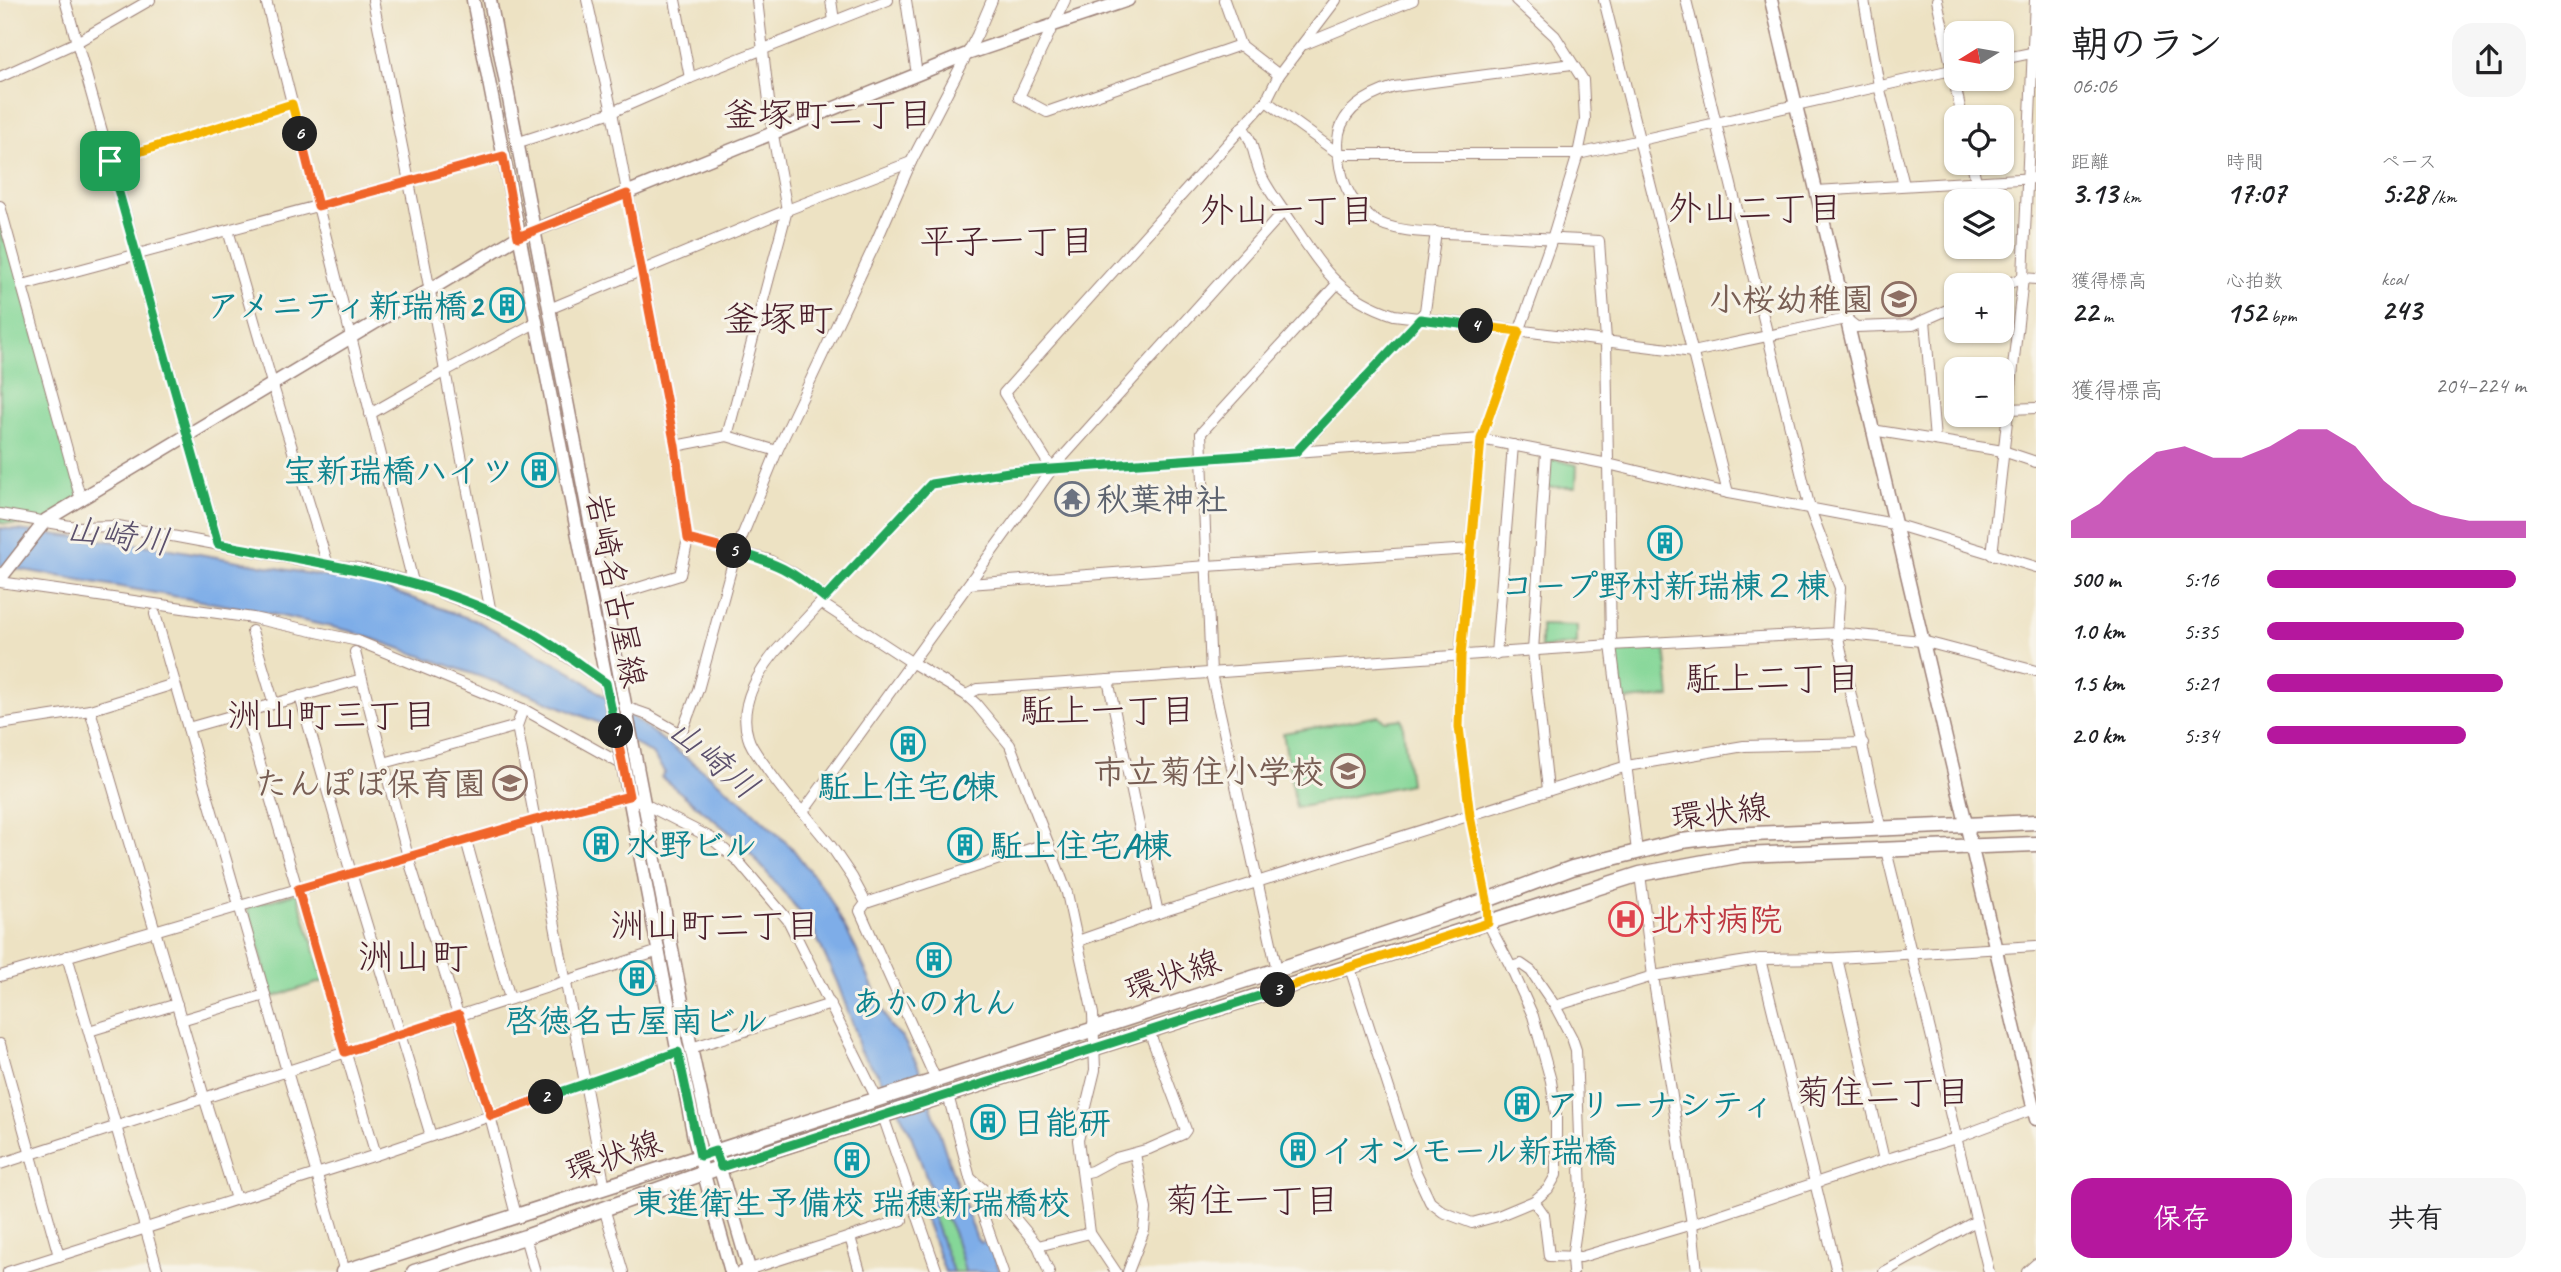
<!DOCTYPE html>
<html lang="ja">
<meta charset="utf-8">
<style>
:root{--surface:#fff;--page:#f6f6f6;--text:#202124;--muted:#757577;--accent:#b5179e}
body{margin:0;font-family:Caveat,"Klee One",sans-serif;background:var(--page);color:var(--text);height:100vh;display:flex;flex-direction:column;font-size:26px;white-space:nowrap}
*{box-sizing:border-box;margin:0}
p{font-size:23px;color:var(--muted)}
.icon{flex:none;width:38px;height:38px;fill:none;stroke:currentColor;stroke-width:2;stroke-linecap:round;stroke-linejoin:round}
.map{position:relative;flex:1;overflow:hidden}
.panel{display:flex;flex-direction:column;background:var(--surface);width:525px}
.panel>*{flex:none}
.needle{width:46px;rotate:259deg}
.tools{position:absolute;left:1944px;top:21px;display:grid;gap:14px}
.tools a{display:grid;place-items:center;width:70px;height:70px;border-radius:14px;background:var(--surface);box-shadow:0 2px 5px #0004;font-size:35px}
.pin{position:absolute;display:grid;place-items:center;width:60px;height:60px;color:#fff;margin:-30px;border-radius:14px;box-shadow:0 4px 10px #0006}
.km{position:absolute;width:35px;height:35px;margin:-18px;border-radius:50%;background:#222;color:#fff;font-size:19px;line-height:35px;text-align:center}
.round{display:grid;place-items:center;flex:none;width:74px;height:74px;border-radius:21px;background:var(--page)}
.overview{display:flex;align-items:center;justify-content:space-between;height:119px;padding:0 35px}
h1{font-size:38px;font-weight:800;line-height:52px}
.figures{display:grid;grid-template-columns:repeat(3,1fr);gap:10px;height:119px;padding:7px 35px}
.figures div{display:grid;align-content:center}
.figures b{font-size:30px;font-weight:800}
.figures small{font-size:19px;font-weight:400}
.figures p{font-size:19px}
.chart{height:196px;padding:14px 35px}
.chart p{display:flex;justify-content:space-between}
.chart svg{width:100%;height:126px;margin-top:7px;fill:var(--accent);opacity:.7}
.action{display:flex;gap:14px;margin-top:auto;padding:14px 35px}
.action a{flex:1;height:80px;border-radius:21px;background:var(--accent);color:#fff;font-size:28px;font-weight:800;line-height:80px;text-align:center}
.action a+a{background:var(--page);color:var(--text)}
ul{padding:0 35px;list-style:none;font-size:23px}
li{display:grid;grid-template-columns:112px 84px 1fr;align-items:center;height:52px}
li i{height:18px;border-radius:9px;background:var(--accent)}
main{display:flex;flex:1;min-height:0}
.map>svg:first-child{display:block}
.green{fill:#85d798;stroke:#687b62;stroke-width:2}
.water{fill:#7eade8;stroke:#64668a;stroke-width:2}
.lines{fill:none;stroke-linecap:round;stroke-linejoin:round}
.street-casing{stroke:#9c8077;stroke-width:12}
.secondary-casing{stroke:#9c8077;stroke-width:15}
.primary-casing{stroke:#9c8077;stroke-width:17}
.street{stroke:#fff;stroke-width:10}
.secondary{stroke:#fff;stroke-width:12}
.primary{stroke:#fff;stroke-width:14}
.secondary-bridge-casing{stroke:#9c8077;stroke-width:15;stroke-linecap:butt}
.secondary-bridge{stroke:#fff;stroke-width:12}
.split-1-casing{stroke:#fff;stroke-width:14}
.split-2-casing{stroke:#fff;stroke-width:14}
.split-3-casing{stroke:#fff;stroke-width:14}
.split-4-casing{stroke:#fff;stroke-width:14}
.split-5-casing{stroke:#fff;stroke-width:14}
.split-6-casing{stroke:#fff;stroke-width:14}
.split-7-casing{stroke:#fff;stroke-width:14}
.split-1{stroke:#22a559;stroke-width:9}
.split-2{stroke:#f0652b;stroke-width:9}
.split-3{stroke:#22a559;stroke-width:9}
.split-4{stroke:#f5b400;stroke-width:9}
.split-5{stroke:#22a559;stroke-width:9}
.split-6{stroke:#f0652b;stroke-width:9}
.split-7{stroke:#f5b400;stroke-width:9}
.labels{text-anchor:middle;stroke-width:6;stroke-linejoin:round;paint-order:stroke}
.education-label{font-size:33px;font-weight:bold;fill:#785e54;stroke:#f7f3e8;text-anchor:end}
.culture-label{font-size:33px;font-weight:bold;fill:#0d838f;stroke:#f7f3e8}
.worship-label{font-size:33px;font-weight:bold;fill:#5b616d;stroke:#f7f3e8;text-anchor:start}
.street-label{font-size:33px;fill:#4a1f2b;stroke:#f7f3e8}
.health-label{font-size:33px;font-weight:bold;fill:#be3a42;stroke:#f7f3e8;text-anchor:start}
.neighbourhood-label{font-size:35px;fill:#4a1f2b;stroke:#f7f3e8}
.water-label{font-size:35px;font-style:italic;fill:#5c516d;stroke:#f7f3e8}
.quarter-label{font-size:37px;fill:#4a1f2b;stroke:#f7f3e8}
</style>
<main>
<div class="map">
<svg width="2036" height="1272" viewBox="0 0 2036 1272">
<rect width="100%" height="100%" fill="#f7f3e8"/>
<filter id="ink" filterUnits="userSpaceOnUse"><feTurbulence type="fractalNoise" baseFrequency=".0143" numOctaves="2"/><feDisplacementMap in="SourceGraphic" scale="14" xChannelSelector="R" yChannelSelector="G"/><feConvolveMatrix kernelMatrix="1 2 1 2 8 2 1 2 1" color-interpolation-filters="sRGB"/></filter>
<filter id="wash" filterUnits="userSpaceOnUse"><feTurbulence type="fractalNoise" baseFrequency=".00686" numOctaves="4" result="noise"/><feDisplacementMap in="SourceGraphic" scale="28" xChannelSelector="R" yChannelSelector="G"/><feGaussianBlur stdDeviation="1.57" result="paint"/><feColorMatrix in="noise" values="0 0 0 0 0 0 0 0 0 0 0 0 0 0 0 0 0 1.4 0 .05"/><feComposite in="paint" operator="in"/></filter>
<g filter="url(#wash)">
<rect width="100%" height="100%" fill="#ede2c3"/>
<!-- green -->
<g class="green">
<path d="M0,206L81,500L40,526L0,523Z"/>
<path d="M1545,457L1577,465L1576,487H1544Z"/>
<path d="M1541,625L1577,626V644L1541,648Z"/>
<path d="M1665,647L1670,697L1623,700L1616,649Z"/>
<path d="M1379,716L1385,721L1402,719L1410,784L1296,808L1283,733Z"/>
<path d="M297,893L324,981L273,997L247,907Z"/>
<path d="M938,1209C952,1219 961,1255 965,1272H953L934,1220L933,1211Z"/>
</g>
<!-- water -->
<path class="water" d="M0,528L160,547L378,586L479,622L572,672L708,774L745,804L792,848L828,895L856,949L890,1026L902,1037L918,1066L949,1162L977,1239L981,1243L984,1241L985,1229L1000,1272H965C961,1256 952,1218 938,1209L933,1211L934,1220L953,1272H945L921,1207L935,1200L909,1130L878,1074L859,1050L856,1033L837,982L811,925L740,841L661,777L665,773L652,754L604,725L527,693L350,631L253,610L0,566Z"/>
</g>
<g filter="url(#ink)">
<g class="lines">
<!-- street casing -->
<g class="street-casing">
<g id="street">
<path d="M65,0L218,543"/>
<path d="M266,0L413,582"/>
<path d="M373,0C414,204 453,408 491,613"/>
<path d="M587,0L612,112L675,446L688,539"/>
<path d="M675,0L690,78"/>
<path d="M757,0L773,135L787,210L727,436L777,451"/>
<path d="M831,0L834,21"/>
<path d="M906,0L917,75"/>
<path d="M1065,0L1019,97L1047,112L1240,45"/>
<path d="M1224,0L1240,45L1279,75"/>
<path d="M1604,0L1728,493"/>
<path d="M1686,0L1810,509L1840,588L1837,633L1881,830"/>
<path d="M1864,0L1879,86L1904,185"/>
<path d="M1937,0L1962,117"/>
<path d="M1305,44L1413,0"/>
<path d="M2002,59L2036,52"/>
<path d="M1572,64L1394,87C1368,95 1338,111 1338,143C1338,173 1346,200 1371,218C1394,235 1442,232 1471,234C1513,237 1556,239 1599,241L1606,340L1611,645L1637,851"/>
<path d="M0,77L77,42L150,0"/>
<path d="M1266,101L1339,154H1578L1956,69"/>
<path d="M1242,127C1254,140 1254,161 1262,177C1270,193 1282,208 1292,223C1323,269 1339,297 1394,315L1693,352L1846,319L1856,327L1913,325L1956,306"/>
<path d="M516,143L612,112L690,78L888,0"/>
<path d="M110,161L292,104"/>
<path d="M1972,163L1976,181"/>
<path d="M1816,191L2036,178"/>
<path d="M0,206L81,500"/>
<path d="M228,230L272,383L328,565"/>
<path d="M23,285L503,156"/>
<path d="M2002,286L2023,278L2036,279"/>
<path d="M549,309L787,210L911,162"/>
<path d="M1925,320L1935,440"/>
<path d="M2008,409L2036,408"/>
<path d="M370,414L447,370L537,322"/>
<path d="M1872,430L2003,451L2036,462"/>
<path d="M675,446L727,436"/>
<path d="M1296,452L1410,330L1425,311L1436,232"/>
<path d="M1546,452L1533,651L1548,790"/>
<path d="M1052,469L1284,211"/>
<path d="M0,514L76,527L118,526L328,565L358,568L413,582L491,613L518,624L606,683"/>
<path d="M1992,555L2023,278L2035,0"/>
<path d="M0,582L253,618L358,641L523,709L623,765"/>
<path d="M969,584L1207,566L1471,549"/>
<path d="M606,598L680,575L688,539L769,560L795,574L825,598"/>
<path d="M821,603L911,662L966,695L976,704L1010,745L1048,843"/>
<path d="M155,614L345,1272"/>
<path d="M252,631L274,704"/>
<path d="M355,652L408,857L490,1116L516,1215"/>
<path d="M1496,654L1513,445"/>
<path d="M1108,680L1158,913"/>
<path d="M966,695L978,689L1611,645L1837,633L1922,641L2036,671"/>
<path d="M300,696L351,873L431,1136"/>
<path d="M628,708L648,715L681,734L698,690L736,551L777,451L876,242L911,162L977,35L992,0"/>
<path d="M523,709L517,726L605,1188"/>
<path d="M90,710L204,1097L236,1199"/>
<path d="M245,713L376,1155"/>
<path d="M0,724L90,710L174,684"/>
<path d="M188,728L362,679"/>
<path d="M384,763L517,726"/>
<path d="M803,812C789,800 779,785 768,770C761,759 751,749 748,737C738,706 758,673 776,651L931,484L1009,472L1481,439L1608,464L1728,493L1894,524L2036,567"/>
<path d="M466,840L510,999"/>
<path d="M1886,850L1989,1272"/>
<path d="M866,903L852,877L831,846L803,812L1052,469L1004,393L1266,101L1279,75L1336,0"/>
<path d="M1078,941L1158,913L1627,766L1744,746L1863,743"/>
<path d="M67,956L158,1272"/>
<path d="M1837,958L1884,1160"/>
<path d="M1760,959L1837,1272"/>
<path d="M1511,967L1521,964L1531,971L1555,1006"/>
<path d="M1350,968L1416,1172L1430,1202L1443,1212L1472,1223L1498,1216L1534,1201L1548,1189L1556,1175V1114L1551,1081L1533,1016L1511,967L1488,923L1487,900L1470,815L1459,727L1460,656L1481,439L1552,239L1578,154L1585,120L1583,80L1555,36L1516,0"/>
<path d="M1277,970L1211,673L1201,433L1337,284"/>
<path d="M0,976L535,820L629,796L711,838L738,861L788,920L877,1099"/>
<path d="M181,1020L265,995"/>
<path d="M89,1031L177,1004"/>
<path d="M0,1044L59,1256"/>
<path d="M691,1048L831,1004"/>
<path d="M936,1080L860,911L866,903L1048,843L1067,893L1093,1014L1095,1070L1078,1140L1090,1233L1116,1272"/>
<path d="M948,1095L970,1178L1003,1272"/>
<path d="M883,1116L937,1272"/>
<path d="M0,1164L659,951"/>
<path d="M1083,1173L1092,1171L1116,1158L1149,1149L1183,1134L1186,1130L1149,1031"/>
<path d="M970,1178L1009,1211L1038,1246L1049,1272"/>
<path d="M1534,1201L1544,1215L1549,1256L1581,1257L1692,1224L1884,1160L1956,1138L2036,1108"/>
<path d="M604,1208L623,1272"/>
<path d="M525,1237L535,1272"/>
<path d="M850,1237L902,1220"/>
<path d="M1038,1246L1090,1233"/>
<path d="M8,1272L376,1155L678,1052"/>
<path d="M741,1272L850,1237L860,1272"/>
<path d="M1128,1272L1144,1230L1146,1209L1135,1154"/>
<path d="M1573,1272L1572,1258L1581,1195L1577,1078L1576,1050L1572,1038L1555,1006L1653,976L1640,874"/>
<path d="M1697,1272L1692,1224L1653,976L1760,959L1837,958L2036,946"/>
<path d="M1884,1272L1976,1221"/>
<path d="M2027,1272L2036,1264"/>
</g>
</g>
<!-- secondary casing -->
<g class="secondary-casing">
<g id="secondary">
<path d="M473,0L607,684"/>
<path d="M490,0L691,1048L709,1131L750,1272"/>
<path d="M1771,0L2036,1119"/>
<path d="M0,579L46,520L518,237L967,54L1128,0"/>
<path d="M623,765L694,1138L731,1272"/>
</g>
</g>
<!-- primary casing -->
<g class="primary-casing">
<g id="primary">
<path d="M343,1272L1277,970L1487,900L1572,868L1682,841L1729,835L2036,822"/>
<path d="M414,1272L525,1237L721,1167L1640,874L1742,855L2036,844"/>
</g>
</g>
<!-- street -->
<use href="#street" class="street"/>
<!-- secondary -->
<use href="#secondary" class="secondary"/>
<!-- primary -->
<use href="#primary" class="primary"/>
<!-- secondary-bridge casing -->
<g class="secondary-bridge-casing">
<path id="secondary-bridge" d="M607,684L623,765"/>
</g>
<!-- secondary-bridge -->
<use href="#secondary-bridge" class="secondary-bridge"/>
</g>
</g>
<g class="lines" filter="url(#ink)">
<!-- split-1 casing -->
<g class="split-1-casing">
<path id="split-1" d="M110,161L218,544C321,564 423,575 517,624C548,640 577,663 606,683L616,731"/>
</g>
<!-- split-2 casing -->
<g class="split-2-casing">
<path id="split-2" d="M546,1097L491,1116L459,1015L345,1052L298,889L535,820L629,796L616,731"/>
</g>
<!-- split-3 casing -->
<g class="split-3-casing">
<path id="split-3" d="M546,1097L678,1052L700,1156L715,1151L721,1167L1278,990"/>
</g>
<!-- split-4 casing -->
<g class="split-4-casing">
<path id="split-4" d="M1278,990L1488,923L1487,900L1470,816L1459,727L1461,656L1481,439L1519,331L1476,326"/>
</g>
<!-- split-5 casing -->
<g class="split-5-casing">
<path id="split-5" d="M734,551C775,562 793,571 825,598L931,484L1009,472L1296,452L1420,319L1476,326"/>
</g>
<!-- split-6 casing -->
<g class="split-6-casing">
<path id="split-6" d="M300,134L318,206L503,156L518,237L627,194L675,446L688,539L734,551"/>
</g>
<!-- split-7 casing -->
<g class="split-7-casing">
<path id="split-7" d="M110,161L292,104L300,134"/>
</g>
<!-- split-1 -->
<use href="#split-1" class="split-1"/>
<!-- split-2 -->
<use href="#split-2" class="split-2"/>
<!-- split-3 -->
<use href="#split-3" class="split-3"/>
<!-- split-4 -->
<use href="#split-4" class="split-4"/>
<!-- split-5 -->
<use href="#split-5" class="split-5"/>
<!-- split-6 -->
<use href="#split-6" class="split-6"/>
<!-- split-7 -->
<use href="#split-7" class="split-7"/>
</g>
<!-- icons -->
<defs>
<g id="school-ring" transform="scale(1.75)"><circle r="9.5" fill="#f7f3e8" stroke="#8d6e63" stroke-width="1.5"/><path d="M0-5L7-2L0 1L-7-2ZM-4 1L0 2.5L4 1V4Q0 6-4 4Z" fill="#8d6e63"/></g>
<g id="building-ring" transform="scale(1.75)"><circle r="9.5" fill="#f7f3e8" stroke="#0f9aa8" stroke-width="1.5"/><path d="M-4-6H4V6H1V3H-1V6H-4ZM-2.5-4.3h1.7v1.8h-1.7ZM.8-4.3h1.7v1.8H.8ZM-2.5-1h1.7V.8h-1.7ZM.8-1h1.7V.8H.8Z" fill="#0f9aa8"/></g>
<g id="temple-ring" transform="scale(1.75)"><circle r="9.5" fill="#f7f3e8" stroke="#6b7280" stroke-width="1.5"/><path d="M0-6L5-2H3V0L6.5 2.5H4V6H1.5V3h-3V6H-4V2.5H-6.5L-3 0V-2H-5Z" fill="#6b7280"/></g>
<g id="hospital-ring" transform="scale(1.75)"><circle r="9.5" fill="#f7f3e8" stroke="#e0444e" stroke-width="1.5"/><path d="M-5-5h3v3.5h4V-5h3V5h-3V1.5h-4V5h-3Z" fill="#e0444e"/></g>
</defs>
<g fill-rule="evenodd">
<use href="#school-ring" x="1899" y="299"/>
<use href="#building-ring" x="507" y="305"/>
<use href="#building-ring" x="539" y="470"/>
<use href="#temple-ring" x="1072" y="499"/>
<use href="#building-ring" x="1665" y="543"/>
<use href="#building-ring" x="908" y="744"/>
<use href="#school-ring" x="1348" y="771"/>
<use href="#school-ring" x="510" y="783"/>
<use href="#building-ring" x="601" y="844"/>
<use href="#building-ring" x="965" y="845"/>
<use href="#hospital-ring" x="1626" y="919"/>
<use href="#building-ring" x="934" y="960"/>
<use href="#building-ring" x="637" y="978"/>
<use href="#building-ring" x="1522" y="1104"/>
<use href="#building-ring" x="988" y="1122"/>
<use href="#building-ring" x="1298" y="1150"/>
<use href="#building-ring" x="852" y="1160"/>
</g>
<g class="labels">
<!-- education labels -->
<g class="education-label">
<text x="1874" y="311">小桜幼稚園</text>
<text x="1324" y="783">市立菊住小学校</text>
<text x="486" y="795">たんぽぽ保育園</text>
</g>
<!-- culture labels -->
<g class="culture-label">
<text x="482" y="317" text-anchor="end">アメニティ新瑞橋2</text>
<text x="514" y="482" text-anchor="end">宝新瑞橋ハイツ</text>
<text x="1665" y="597">コープ野村新瑞棟２棟</text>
<text x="908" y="798">駈上住宅C棟</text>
<text x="626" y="856" text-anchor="start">水野ビル</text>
<text x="990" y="857" text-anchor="start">駈上住宅A棟</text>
<text x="934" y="1014">あかのれん</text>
<text x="637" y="1032">啓徳名古屋南ビル</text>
<text x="1546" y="1116" text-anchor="start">アリーナシティ</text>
<text x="1012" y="1134" text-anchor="start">日能研</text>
<text x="1322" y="1162" text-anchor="start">イオンモール新瑞橋</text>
<text x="852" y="1214">東進衛生予備校 瑞穂新瑞橋校</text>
</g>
<!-- worship labels -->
<g class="worship-label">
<text x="1096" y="511">秋葉神社</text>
</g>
<!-- street labels -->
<g class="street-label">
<text transform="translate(617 590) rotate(79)" y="12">岩崎名古屋線</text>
<text transform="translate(1720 811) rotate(-7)" y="12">環状線</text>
<text transform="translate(1172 974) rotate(-18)" y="12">環状線</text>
<text transform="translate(613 1155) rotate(-18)" y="12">環状線</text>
</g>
<!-- health labels -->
<g class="health-label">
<text x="1650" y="931">北村病院</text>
</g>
<!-- neighbourhood labels -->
<g class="neighbourhood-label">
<text x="828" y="126">釜塚町二丁目</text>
<text x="1755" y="220">外山二丁目</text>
<text x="1287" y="222">外山一丁目</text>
<text x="1007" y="253">平子一丁目</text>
<text x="1773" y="690">駈上二丁目</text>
<text x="1108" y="722">駈上一丁目</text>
<text x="332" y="727">洲山町三丁目</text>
<text x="715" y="937">洲山町二丁目</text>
<text x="1883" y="1104">菊住二丁目</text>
<text x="1252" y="1212">菊住一丁目</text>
</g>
<!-- water labels -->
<g class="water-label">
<text transform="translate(118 535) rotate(8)" y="12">山崎川</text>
<text transform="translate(714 758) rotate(40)" y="12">山崎川</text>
</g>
<!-- quarter labels -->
<g class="quarter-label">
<text x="778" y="331">釜塚町</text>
<text x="413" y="969">洲山町</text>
</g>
</g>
</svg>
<div class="tools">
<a><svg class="needle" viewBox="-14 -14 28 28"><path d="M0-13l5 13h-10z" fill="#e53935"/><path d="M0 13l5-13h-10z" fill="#757577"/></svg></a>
<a><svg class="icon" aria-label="locate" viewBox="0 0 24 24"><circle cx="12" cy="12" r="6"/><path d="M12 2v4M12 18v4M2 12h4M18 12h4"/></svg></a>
<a><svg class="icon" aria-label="layers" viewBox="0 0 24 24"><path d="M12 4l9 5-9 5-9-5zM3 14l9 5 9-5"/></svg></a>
<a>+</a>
<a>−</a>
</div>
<div class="pin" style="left:110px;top:161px;background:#1e9e55"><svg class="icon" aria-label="arrive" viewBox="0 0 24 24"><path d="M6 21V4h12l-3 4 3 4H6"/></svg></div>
<b class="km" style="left:616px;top:731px">1</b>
<b class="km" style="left:546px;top:1097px">2</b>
<b class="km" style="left:1278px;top:990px">3</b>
<b class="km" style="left:1476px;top:326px">4</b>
<b class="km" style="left:734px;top:551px">5</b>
<b class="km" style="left:300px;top:134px">6</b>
</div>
<section class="panel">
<div class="overview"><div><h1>朝のラン</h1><p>06:06</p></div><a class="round"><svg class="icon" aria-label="share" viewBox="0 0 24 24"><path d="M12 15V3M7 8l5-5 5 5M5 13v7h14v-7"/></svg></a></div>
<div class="figures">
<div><p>距離</p><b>3.13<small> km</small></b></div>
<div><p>時間</p><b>17:07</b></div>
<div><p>ペース</p><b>5:28<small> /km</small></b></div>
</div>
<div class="figures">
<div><p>獲得標高</p><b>22<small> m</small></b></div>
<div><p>心拍数</p><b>152<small> bpm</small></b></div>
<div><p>kcal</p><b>243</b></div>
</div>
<div class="chart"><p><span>獲得標高</span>204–224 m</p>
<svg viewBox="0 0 160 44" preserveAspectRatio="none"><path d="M0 44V38L10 32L20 22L30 14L40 12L50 16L60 16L70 12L80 6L90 6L100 12L110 24L120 32L130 36L140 38L150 38L160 38V44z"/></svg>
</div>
<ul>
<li><b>500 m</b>5:16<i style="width:96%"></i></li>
<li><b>1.0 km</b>5:35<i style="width:76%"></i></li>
<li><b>1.5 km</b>5:21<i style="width:91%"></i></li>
<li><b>2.0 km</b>5:34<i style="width:77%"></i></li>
</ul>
<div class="action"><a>保存</a><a>共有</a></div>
</section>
</main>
